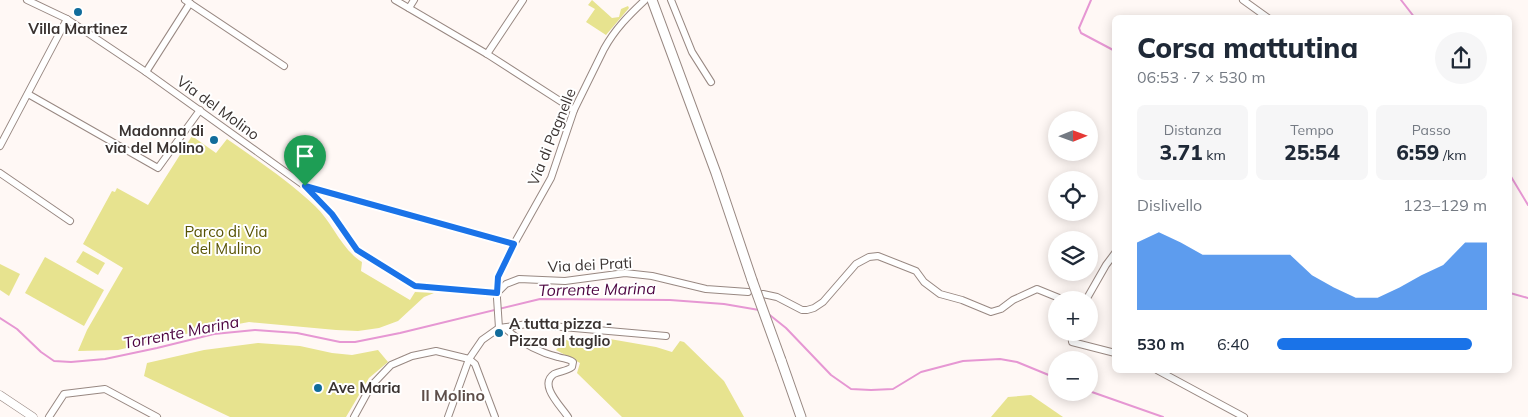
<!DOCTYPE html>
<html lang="it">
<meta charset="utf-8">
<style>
:root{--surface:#fff;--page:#f6f6f7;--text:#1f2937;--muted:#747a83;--accent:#1a73e8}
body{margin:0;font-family:Mulish,sans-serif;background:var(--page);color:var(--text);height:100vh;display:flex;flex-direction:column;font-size:19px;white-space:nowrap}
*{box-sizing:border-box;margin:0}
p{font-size:16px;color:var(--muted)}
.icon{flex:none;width:28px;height:28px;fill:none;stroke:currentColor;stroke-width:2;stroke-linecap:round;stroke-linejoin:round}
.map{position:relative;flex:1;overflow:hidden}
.sheet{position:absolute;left:1112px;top:15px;width:400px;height:358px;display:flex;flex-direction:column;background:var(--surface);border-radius:8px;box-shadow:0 2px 12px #0003}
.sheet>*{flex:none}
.needle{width:32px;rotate:89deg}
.tools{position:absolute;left:1048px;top:111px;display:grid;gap:10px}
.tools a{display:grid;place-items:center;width:50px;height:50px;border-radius:50%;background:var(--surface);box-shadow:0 2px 12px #0003;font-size:25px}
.pin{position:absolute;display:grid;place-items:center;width:42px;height:42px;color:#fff;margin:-51px -21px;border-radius:50% 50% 50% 0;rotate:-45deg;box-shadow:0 0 5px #0007}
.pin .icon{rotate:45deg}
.round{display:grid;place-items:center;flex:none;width:52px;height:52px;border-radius:26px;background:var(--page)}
.summary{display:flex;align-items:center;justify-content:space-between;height:85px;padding:0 25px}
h1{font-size:28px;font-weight:800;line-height:38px}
.metrics{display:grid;grid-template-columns:repeat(3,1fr);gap:8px;height:85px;padding:5px 25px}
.metrics div{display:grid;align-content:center;border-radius:8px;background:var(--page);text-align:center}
.metrics b{font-size:21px;font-weight:800}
.metrics small{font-size:14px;font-weight:400}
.metrics p{font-size:14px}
.chart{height:140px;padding:10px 25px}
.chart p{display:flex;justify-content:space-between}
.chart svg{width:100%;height:90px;margin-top:5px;fill:var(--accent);opacity:.7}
ul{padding:0 25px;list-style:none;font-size:16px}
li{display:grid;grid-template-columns:80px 60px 1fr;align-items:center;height:38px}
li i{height:12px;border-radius:6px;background:var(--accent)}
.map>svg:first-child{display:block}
.green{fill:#e7e38f}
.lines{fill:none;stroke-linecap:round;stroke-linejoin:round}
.stream{stroke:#e697d3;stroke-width:2}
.minor-casing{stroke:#988882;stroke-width:8}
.tertiary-casing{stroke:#988882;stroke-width:9}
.secondary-casing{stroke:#988882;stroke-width:11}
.minor{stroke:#fff;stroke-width:6}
.tertiary{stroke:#fff;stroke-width:8}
.secondary{stroke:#fff;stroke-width:9}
.secondary-bridge-casing{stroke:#988882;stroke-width:11;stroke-linecap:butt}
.secondary-bridge{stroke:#fff;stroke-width:9}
.route-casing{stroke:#fff;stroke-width:10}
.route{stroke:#1a73e8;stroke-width:6}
.poi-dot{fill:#116c9b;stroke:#fff;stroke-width:2}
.labels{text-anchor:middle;stroke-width:4;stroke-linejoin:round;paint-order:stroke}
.poi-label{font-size:15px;font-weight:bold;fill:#3a3331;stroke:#fff;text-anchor:start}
.street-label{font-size:15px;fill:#3a3331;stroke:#fff}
.park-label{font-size:15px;fill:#585303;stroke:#fff}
.water-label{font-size:16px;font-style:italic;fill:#4c0440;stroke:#fff}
.neighbourhood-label{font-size:16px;font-weight:bold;fill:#5e4f4a;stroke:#fff}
</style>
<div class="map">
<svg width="1528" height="417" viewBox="0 0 1528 417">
<rect width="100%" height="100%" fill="#fff8f5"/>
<!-- green -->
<g class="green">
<path d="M592,0L612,18L619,17L621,9L628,6L629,8L606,35L586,22L595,9L588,5Z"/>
<path d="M192,136L216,153L227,139C257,160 289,181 315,206C333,223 341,249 362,262L361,271L410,300L415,292L434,293L424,297L398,321L379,328L358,331L336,330L249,322L190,333L118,350L78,351L87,330L123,268L83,244L112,191L115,192L117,188L148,205Z"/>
<path d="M83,251L105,263L98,275L76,262Z"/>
<path d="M45,257L104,290L84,326L25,293Z"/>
<path d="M0,264L20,274L9,296L0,290Z"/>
<path d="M604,338L656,347L672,352L680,341L684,342L724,381L744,417H622L577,373L580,363L556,350L565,340Z"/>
<path d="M258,343L300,346L332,353L352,355L378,350L388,362L369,378L346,417H230L144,376L147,363L204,350Z"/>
<path d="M1031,395L1063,417H991L1008,397Z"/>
</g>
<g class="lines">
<!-- stream -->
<g class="stream">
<path d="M1091,0L1079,28L1081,33L1115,51"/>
<path d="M1401,0L1415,18"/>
<path d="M1510,175L1528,205"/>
<path d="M1510,293L1528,298"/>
<path d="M766,312L786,328L831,375L851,389L871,390L893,389L921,372L963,361L1000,359L1017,362L1056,378"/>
<path d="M0,318L17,329L41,352L54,361L71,362L105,359L157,348L214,334L255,330L297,333L340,342H355L400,333L540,299L670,300L724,304L759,310"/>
<path d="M1089,391L1163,417"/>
</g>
<!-- minor casing -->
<g class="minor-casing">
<g id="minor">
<path d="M27,0L67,19L146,72L305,186L332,214L357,250L415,286L497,293"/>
<path d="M185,0L284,66"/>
<path d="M395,0L487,54L574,110"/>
<path d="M671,0L692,52L711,82"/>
<path d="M1243,0L1268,18"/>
<path d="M409,8L414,0"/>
<path d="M487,54L523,0"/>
<path d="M146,72L190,3"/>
<path d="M28,94L158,168L200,110"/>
<path d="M0,146L67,19"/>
<path d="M0,173L70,221"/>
<path d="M306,186L514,244"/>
<path d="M497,293L506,284L519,279L565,281L625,273L652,276L706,289L748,292"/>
<path d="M763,294L777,297L802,310H807L814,308L823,302L856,264L869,257L878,256L916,271L924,282L940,294L962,300L991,312L1001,309L1013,300L1037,289L1064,300"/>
<path d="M1086,300L1106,265L1115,253"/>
<path d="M499,328L497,298L498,277L514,244L551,178L574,110L604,49C615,29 629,15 645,0"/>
<path d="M499,328L528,324L666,336"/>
<path d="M505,328C520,342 538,352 558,357C564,359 568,358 573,362L572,367C567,371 560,371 554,374C538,385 561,406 568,417"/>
<path d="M1071,332L1072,342L1115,353"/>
<path d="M469,359L475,364L495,417"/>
<path d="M1157,370L1244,417"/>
<path d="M49,417L64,394L105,389L157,417"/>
<path d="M354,417L371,386L391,365L412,356L436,351L469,359"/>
<path d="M448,417L469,359L482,340L499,328"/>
</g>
</g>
<!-- tertiary casing -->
<g class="tertiary-casing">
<path id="tertiary" d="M0,395L33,417"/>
</g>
<!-- secondary casing -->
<g class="secondary-casing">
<g id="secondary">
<path d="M652,0L716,173L752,280"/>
<path d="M781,360L801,417"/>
</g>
</g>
<!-- minor -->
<use href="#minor" class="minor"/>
<!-- tertiary -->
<use href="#tertiary" class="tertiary"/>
<!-- secondary -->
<use href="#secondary" class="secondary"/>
<!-- secondary-bridge casing -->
<g class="secondary-bridge-casing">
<path id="secondary-bridge" d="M752,280L781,360"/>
</g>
<!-- secondary-bridge -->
<use href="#secondary-bridge" class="secondary-bridge"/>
</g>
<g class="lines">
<!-- route casing -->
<g class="route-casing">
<path id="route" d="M305,186L514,244L498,277L497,293L415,286L357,250L332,214Z"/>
</g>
<!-- route -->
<use href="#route" class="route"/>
</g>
<!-- markers -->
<g class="poi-dot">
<circle cx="78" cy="12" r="5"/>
<circle cx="214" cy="140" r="5"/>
<circle cx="499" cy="333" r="5"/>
<circle cx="318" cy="388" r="5"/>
</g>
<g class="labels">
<!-- poi labels -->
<g class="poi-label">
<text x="78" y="34" text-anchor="middle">Villa Martinez</text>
<text x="204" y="136" text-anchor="end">Madonna di<tspan x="204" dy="17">via del Molino</tspan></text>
<text x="509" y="329">A tutta pizza -<tspan x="509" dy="17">Pizza al taglio</tspan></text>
<text x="328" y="393">Ave Maria</text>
</g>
<!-- street labels -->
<g class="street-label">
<text transform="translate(218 108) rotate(36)" y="5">Via del Molino</text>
<text transform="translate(552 137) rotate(-68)" y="5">Via di Pagnelle</text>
<text transform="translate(590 265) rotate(-3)" y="5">Via dei Prati</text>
</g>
<!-- park labels -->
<g class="park-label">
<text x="226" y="237">Parco di Via<tspan x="226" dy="17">del Mulino</tspan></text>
</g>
<!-- water labels -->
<g class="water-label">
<text transform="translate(597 289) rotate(-1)" y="6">Torrente Marina</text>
<text transform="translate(181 332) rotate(-11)" y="6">Torrente Marina</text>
</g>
<!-- neighbourhood labels -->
<g class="neighbourhood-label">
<text x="453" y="401">Il Molino</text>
</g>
</g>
</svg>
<div class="tools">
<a><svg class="needle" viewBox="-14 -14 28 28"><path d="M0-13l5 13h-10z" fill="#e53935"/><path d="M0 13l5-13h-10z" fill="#747a83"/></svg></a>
<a><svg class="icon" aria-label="locate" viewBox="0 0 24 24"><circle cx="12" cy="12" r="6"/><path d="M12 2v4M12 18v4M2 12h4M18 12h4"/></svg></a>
<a><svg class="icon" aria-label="layers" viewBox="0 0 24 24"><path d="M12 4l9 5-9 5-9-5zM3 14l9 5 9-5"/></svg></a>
<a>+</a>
<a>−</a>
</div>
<div class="pin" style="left:305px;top:186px;background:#1e9e55"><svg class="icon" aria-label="arrive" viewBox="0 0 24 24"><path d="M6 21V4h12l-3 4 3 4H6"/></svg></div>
<section class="sheet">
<div class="summary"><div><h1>Corsa mattutina</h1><p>06:53 · 7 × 530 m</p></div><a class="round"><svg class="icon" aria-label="share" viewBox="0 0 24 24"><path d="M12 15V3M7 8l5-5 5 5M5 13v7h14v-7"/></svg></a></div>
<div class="metrics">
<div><p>Distanza</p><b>3.71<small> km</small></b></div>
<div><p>Tempo</p><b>25:54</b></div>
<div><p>Passo</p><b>6:59<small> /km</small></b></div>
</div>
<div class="chart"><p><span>Dislivello</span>123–129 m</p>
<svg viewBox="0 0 160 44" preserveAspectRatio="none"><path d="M0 44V11L10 6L20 11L30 17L40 17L50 17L60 17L70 17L80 27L90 33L100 38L110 38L120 33L130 27L140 22L150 11L160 11V44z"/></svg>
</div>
<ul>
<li><b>530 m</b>6:40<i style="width:93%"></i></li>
</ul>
</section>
</div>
